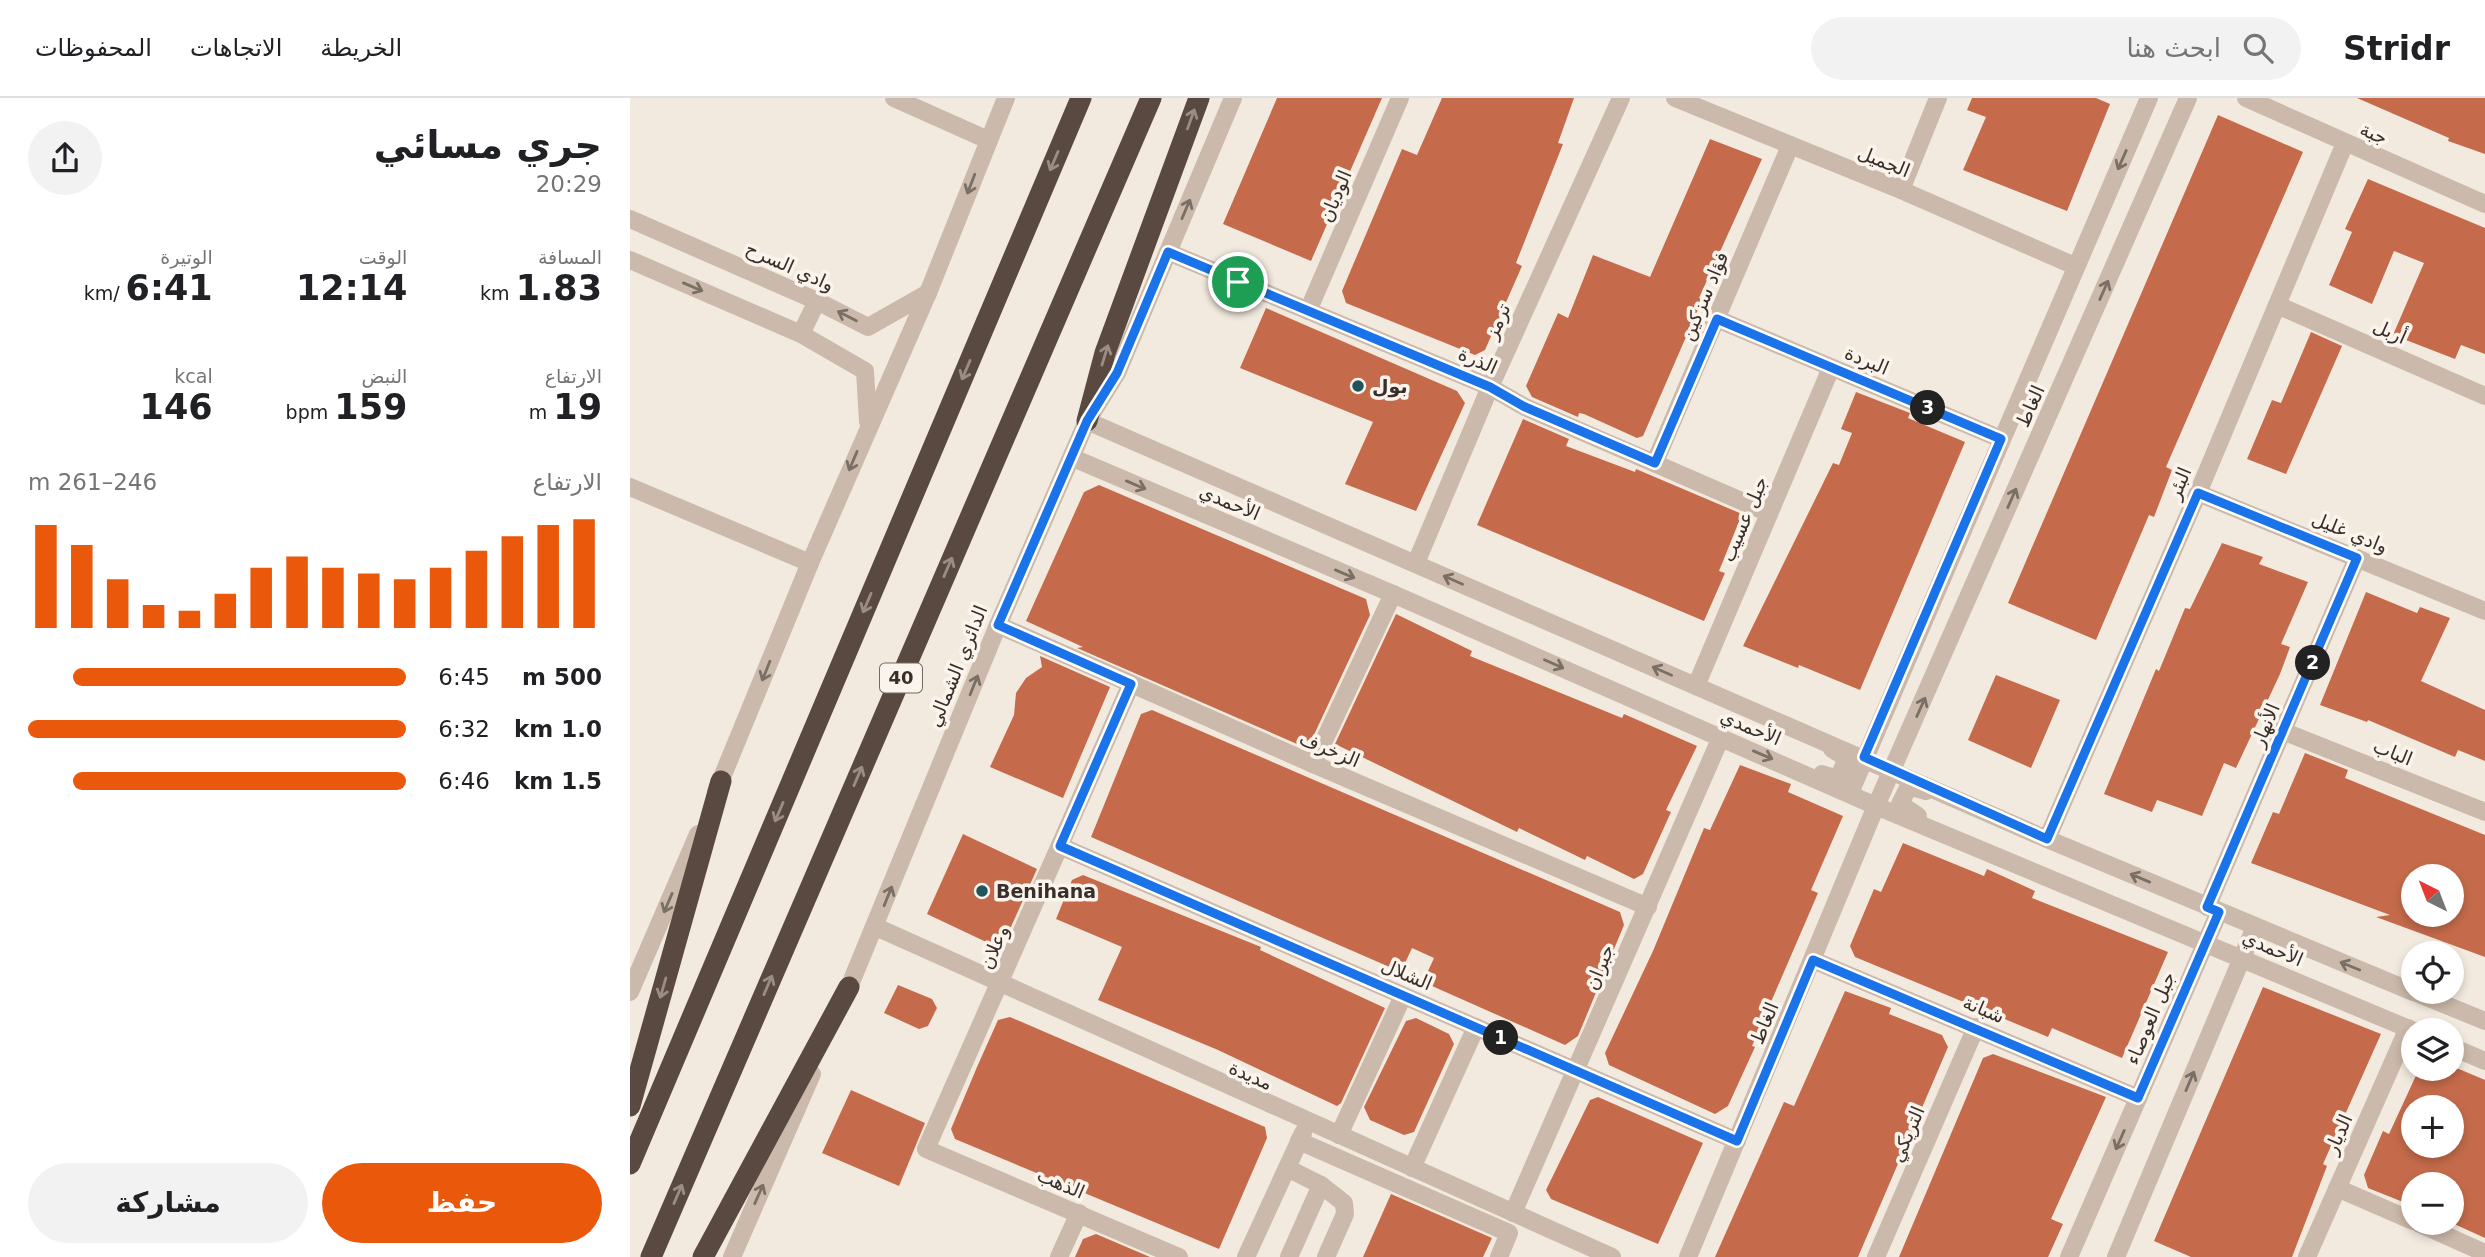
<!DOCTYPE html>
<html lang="ar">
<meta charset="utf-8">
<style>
:root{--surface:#fff;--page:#f2f2f2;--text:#202124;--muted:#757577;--line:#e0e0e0;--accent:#ea580c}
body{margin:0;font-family:"DejaVu Sans",Cairo,sans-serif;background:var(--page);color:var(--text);direction:rtl;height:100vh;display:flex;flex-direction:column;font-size:26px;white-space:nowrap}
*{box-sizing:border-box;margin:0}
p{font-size:23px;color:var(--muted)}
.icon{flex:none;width:38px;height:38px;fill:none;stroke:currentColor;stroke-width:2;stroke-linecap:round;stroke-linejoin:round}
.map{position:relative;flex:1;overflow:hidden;direction:ltr}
.side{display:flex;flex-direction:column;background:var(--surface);width:630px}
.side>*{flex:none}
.needle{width:46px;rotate:318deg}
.buttons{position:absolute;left:1771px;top:766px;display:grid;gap:14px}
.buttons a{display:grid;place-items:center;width:63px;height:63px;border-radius:50%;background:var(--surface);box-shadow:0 4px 10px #0003;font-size:35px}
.pin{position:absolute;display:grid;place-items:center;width:60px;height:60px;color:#fff;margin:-30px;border:4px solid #fff;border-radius:50%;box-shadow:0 2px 7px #0007}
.km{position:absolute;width:35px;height:35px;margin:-18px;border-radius:50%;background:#222;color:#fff;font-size:19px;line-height:35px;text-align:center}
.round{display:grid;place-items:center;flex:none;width:74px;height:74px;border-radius:37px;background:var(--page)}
.overview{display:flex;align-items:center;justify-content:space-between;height:119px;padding:0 28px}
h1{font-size:38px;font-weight:700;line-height:52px}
.stats{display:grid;grid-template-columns:repeat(3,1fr);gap:10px;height:119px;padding:7px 28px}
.stats div{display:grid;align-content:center}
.stats b{font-size:35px;font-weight:700}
.stats small{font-size:19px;font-weight:400}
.stats p{font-size:19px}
.chart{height:196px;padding:14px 28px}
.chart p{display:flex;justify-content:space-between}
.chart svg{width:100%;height:126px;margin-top:7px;stroke:var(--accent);stroke-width:6}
.action{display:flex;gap:14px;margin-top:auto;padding:14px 28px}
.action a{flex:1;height:80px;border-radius:42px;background:var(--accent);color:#fff;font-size:28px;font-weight:700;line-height:80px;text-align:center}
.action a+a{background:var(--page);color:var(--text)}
ul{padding:0 28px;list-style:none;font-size:23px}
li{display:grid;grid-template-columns:112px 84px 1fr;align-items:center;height:52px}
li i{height:18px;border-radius:9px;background:var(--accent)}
header{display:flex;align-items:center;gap:42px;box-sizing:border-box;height:98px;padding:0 35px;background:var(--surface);border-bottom:2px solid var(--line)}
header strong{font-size:33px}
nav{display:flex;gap:38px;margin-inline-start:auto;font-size:24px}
.search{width:490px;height:63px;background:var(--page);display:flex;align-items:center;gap:18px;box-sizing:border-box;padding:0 24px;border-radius:38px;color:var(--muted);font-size:26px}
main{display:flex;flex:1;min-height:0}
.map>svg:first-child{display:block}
.building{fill:#c56b4b;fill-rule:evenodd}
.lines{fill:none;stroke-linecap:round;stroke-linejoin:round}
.minor{stroke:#cbbaab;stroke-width:18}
.highway{stroke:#5a4941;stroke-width:21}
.oneway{stroke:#9a8d85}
.oneway2{stroke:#7b6e64}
.route-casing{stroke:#fff;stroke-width:14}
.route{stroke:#1a73e8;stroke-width:9}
.poi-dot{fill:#1f555b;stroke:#faf4ec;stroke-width:2.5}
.labels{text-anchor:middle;stroke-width:7;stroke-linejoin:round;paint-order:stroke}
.shield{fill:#faf4ec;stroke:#736a64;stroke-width:2}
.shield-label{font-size:18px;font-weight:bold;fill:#392f2a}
.street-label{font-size:19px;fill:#392f2a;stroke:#faf4ec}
.poi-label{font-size:19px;font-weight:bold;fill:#392f2a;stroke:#faf4ec;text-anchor:start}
</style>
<header>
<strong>Stridr</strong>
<div class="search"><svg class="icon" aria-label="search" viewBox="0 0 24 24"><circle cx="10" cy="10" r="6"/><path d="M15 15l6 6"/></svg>ابحث هنا</div>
<nav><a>الخريطة</a><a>الاتجاهات</a><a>المحفوظات</a></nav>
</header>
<main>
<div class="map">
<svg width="1855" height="1159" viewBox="0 0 1855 1159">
<rect width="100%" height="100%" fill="#f3eadf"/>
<!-- building -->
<g class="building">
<path d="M647,0H752L681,163L593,126Z"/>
<path d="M812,0H944L928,45L933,46L886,165L892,168L855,252L845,257L716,205L712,193L772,51L787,57Z"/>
<path d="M1342,0H1466L1480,6L1437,113L1333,72L1356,19L1337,12Z"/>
<path d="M1727,0H1855V56L1818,43L1819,40Z"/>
<path d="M1588,17L1673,54L1536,369L1542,372L1524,419L1519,417L1466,542L1378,505Z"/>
<path d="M1080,41L1132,61L1069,200L1072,202L1013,338L1007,340L954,316L949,315L948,319L902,299L896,288L928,215L938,220L963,157L1020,179Z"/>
<path d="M1738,81L1855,130V256L1831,247L1825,261L1763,237L1794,165L1764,153L1742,206L1699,187L1722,134L1715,131Z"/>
<path d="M636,210L827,293L835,305L786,413L715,386L743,324L610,270Z"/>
<path d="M1681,234L1712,248L1656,376L1617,361L1642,302L1651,305Z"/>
<path d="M1226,294L1280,315L1278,320L1335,344L1230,592L1169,567L1168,570L1113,548L1203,365L1209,367L1222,335L1211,331Z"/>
<path d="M893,321L939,341L936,348L1005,374L1006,371L1112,416L1089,473L1095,475L1074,523L847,427Z"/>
<path d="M469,387L736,501L740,517L682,641L667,646L447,550L453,549L396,523L454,394Z"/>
<path d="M1592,445L1633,459L1629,466L1678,484L1651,546L1660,549L1650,576L1606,670L1594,665L1572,718L1527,702L1522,714L1474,696L1526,571L1529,573L1555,510L1560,511Z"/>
<path d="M1736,494L1787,515L1790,509L1820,520L1791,583L1855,612V663L1828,652L1825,659L1738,622L1737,624L1690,607Z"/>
<path d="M766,516L842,553L840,558L992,620L994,616L1067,648L1036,712L1041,714L1013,776L1004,781L957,758L955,762L889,730L887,734L705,646Z"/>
<path d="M410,558L480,589L433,700L360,669L384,617L386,595L396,580L412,569Z"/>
<path d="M1366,577L1430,602L1401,670L1338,642Z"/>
<path d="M522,612L990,814L994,827L948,938L935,947L793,884L804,860L782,850L771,874L461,739L511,616Z"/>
<path d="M1675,655L1718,672L1715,680L1855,737V859L1746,819L1760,817L1621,765L1643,714L1649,716ZM1783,779H1822V817H1783Z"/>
<path d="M1110,667L1161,686L1158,694L1213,718L1181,792L1188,795L1122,948L1125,949L1098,1008L1085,1016L979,967L975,955L1023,853L1074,730L1080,732Z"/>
<path d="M333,736L407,771L371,851L297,816Z"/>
<path d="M1273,745L1354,778L1357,771L1405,793L1402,800L1538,854L1492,960L1422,930L1418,939L1225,859L1220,848L1244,791L1251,794Z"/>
<path d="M453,777L631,849L630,852L755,910L711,1005L707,1008L588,952L468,902L492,849L426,821L442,782Z"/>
<path d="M268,887L302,901L307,910L298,928L289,931L254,915Z"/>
<path d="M1633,889L1751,936L1693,1066L1697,1068L1662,1159H1561L1524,1143Z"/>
<path d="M1215,893L1261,910L1259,916L1312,937L1318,949L1228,1159H1085L1154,1004L1164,1008Z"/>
<path d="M380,919L635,1029L637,1040L589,1151L325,1041L321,1031L347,969L368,922Z"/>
<path d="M786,920L819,936L824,946L784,1034L774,1037L740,1022L734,1009L776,923Z"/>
<path d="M1363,956L1476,999L1421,1121L1433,1126L1418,1159H1269L1353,960Z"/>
<path d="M1789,971H1829L1855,982V1140L1822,1125V1087H1783V1108L1738,1090L1734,1077L1753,1033L1759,1036ZM1783,1010H1822V1048H1783Z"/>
<path d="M221,992L295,1025L269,1088L192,1055Z"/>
<path d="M968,999L1073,1045L1028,1146L921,1101L916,1092L960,1002Z"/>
<path d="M761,1096L862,1140L853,1159H733Z"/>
<path d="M466,1136L520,1159H445L453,1141Z"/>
</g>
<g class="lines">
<!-- minor -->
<g class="minor">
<path d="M264,0L358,42"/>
<path d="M1045,0L1271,92L1445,168"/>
<path d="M1616,0L1855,106"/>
<path d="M1271,92L1308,0"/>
<path d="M0,121L187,203L238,229L298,195"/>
<path d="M538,154L860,289L895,309L1139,415"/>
<path d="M0,162L171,236L235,273L238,324"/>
<path d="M1647,207L1855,298"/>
<path d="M678,213L770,0"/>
<path d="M1087,221L1371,341"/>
<path d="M171,236L187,203"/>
<path d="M457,323L1417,741L1783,894"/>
<path d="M443,360L763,496L1246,708L1784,933"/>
<path d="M1025,364L1160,48"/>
<path d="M0,389L180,465"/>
<path d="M1568,395L1855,513"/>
<path d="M786,465L860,289L991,0"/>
<path d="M368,527L683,666L1018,809"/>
<path d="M501,586L296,1051L549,1159"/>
<path d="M1066,588L1201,270"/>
<path d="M1655,634L1855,714"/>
<path d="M683,666L763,496"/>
<path d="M1192,676L1208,681L1217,660L1202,651"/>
<path d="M86,694L180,465L298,195L376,0"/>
<path d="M1220,695L1519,0"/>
<path d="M1288,718L1270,706L1279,688L1296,693"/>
<path d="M1417,741L1568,395L1715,45"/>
<path d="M430,748L1107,1043"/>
<path d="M1577,809L1727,460"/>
<path d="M246,829L982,1159"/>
<path d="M1183,862L1508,1000"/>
<path d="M0,894L68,736"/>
<path d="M1784,894L1855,923"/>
<path d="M215,899L368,527L457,323L487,275L603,0"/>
<path d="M1822,949L1855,963"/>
<path d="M709,1037L773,898"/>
<path d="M669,1043L879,1135L869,1159"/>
<path d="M657,1070L691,1087L714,1105L715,1116L696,1159"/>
<path d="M782,1070L846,929"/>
<path d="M1707,1090L1783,1123"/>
<path d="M883,1115L1091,639"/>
<path d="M1788,1125L1855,1155"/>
<path d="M102,1159L182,976"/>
<path d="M429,1159L449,1115"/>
<path d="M616,1159L673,1035"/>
<path d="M659,1159L691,1087"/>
<path d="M1058,1159L1246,708L1558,0"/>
<path d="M1246,1159L1346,929"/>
<path d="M1439,1159L1589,814"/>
<path d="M1486,1159L1625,829"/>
<path d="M1677,1159L1778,930"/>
</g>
<!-- highway -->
<g class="highway">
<path d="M457,323L475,255L569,0"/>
<path d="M0,1008L91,683"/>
<path d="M0,1066L451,0"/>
<path d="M21,1159L521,0"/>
<path d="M73,1159L219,889"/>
</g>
</g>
<!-- one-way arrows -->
<defs><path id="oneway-shaft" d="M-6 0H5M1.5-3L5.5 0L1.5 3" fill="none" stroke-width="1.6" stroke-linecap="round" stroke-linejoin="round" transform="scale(1.75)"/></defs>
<g class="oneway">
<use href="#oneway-shaft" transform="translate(561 21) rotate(-70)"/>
<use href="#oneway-shaft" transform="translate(424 63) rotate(113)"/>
<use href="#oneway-shaft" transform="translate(475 257) rotate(-73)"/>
<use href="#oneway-shaft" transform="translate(336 272) rotate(113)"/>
<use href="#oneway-shaft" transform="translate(318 469) rotate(-67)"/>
<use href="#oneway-shaft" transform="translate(237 505) rotate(113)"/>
<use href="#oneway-shaft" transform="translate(228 678) rotate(-67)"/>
<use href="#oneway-shaft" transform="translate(149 714) rotate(113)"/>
<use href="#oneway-shaft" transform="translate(138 887) rotate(-67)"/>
<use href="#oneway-shaft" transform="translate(33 890) rotate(106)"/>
<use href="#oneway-shaft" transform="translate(48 1096) rotate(-67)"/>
</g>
<g class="oneway2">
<use href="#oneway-shaft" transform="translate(1492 62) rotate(114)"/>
<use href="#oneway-shaft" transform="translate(341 86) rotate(111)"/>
<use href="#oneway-shaft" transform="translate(556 111) rotate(-67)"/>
<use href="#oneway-shaft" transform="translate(63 189) rotate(23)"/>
<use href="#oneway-shaft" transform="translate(1474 192) rotate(-66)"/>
<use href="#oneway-shaft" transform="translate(217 218) rotate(-153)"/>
<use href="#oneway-shaft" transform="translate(223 363) rotate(113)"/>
<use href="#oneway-shaft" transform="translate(506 387) rotate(23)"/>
<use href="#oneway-shaft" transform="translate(1382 400) rotate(-66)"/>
<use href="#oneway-shaft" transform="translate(715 476) rotate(23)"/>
<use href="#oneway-shaft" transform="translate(823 482) rotate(-156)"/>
<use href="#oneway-shaft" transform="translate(924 566) rotate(24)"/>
<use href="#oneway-shaft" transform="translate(136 573) rotate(112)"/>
<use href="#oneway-shaft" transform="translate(1032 573) rotate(-156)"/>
<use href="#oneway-shaft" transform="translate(344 587) rotate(-68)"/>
<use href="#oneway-shaft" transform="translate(1291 609) rotate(-66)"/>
<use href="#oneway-shaft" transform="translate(1133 657) rotate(23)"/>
<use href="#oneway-shaft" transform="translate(1510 780) rotate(-157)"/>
<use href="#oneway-shaft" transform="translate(258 798) rotate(-68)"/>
<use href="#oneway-shaft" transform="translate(38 805) rotate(113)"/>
<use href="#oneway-shaft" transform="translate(1720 868) rotate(-158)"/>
<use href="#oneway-shaft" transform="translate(1560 983) rotate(-67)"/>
<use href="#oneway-shaft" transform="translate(1490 1042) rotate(114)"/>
<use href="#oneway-shaft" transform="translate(129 1096) rotate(-66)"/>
</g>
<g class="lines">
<!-- route casing -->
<g class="route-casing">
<path id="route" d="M538,154L860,289L895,309L1025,365L1087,221L1371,341L1234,659L1417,741L1568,395L1727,460L1577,809L1589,814L1508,1000L1183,862L1107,1043L430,748L501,586L368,527L457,323L487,275Z"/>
</g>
<!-- route -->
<use href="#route" class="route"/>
</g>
<!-- markers -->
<g class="poi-dot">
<circle cx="728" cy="288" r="7"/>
<circle cx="352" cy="793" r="7"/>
</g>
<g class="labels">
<!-- shield labels -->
<rect class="shield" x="250" y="565.5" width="42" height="29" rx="5"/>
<g class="shield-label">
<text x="271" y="586">40</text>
</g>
<!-- street labels -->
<g class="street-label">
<text transform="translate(1744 35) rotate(24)" y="7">جبة</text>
<text transform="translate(1254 63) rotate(22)" y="7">الجميل</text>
<text transform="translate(705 98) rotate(-67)" y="7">الوديان</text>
<text transform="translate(160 168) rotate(24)" y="7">وادي السرح</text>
<text transform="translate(1074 198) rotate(-67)" y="7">فؤاد سزكين</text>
<text transform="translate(867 223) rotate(-66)" y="7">ترمز</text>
<text transform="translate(1760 233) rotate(24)" y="7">أربل</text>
<text transform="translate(848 262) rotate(24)" y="7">الذرة</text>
<text transform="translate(1237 262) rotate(23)" y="7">البردة</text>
<text transform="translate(1400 308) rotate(-66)" y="7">الغاط</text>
<text transform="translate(1549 385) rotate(-67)" y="7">البئر</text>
<text transform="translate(600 404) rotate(23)" y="7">الأحمدي</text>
<text transform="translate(1114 421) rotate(-67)" y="7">جبل عسيب</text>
<text transform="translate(1720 434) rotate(22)" y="7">وادي غليل</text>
<text transform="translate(327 568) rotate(-68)" y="7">الدائري الشمالي</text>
<text transform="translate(1635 627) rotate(-67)" y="7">الأنهار</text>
<text transform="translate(1121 629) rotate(23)" y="7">الأحمدي</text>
<text transform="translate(700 651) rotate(23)" y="7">الزخرف</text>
<text transform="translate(1763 654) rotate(22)" y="7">الباب</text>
<text transform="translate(364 849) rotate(-66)" y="7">وعلان</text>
<text transform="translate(1643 850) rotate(23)" y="7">الأحمدي</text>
<text transform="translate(969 869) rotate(-67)" y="7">جبران</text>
<text transform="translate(777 876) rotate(23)" y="7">الشلال</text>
<text transform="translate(1354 911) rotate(23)" y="7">شبانة</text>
<text transform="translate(1520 920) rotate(-67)" y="7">جبل العوصاء</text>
<text transform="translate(1134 925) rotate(-67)" y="7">الغاط</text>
<text transform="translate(621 977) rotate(24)" y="7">مديدة</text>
<text transform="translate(1277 1036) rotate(-67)" y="7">التريكي</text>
<text transform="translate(1708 1036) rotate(-66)" y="7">الديار</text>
<text transform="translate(431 1085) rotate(23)" y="7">الذهب</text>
</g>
<!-- poi labels -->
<g class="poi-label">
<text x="742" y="295">بول</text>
<text x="366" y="800">Benihana</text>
</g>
</g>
</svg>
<div class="buttons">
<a><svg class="needle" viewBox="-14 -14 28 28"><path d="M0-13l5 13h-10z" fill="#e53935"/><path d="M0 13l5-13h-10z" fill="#757577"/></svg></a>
<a><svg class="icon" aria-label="locate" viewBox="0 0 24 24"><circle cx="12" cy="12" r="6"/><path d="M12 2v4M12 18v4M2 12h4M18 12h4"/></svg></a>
<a><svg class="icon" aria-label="layers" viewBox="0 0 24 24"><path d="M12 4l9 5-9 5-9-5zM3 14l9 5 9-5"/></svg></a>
<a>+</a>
<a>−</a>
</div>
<div class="pin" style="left:608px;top:184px;background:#1e9e55"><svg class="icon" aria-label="arrive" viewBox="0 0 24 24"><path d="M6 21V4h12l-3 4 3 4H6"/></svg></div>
<b class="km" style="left:871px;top:940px">1</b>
<b class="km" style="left:1683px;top:565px">2</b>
<b class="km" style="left:1298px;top:310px">3</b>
</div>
<section class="side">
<div class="overview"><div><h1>جري مسائي</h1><p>20:29</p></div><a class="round"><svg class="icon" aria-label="share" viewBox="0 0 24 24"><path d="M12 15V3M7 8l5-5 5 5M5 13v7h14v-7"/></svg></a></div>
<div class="stats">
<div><p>المسافة</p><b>1.83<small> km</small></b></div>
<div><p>الوقت</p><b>12:14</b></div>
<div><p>الوتيرة</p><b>6:41<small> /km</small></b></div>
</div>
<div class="stats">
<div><p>الارتفاع</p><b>19<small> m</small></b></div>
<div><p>النبض</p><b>159<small> bpm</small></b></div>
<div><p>kcal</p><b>146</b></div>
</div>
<div class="chart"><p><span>الارتفاع</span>246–261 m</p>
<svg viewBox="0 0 160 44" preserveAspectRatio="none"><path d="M5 44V8M15 44V15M25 44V27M35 44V36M45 44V38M55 44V32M65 44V23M75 44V19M85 44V23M95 44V25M105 44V27M115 44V23M125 44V17M135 44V12M145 44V8M155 44V6"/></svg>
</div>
<ul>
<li><b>500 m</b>6:45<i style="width:88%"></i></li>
<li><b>1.0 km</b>6:32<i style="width:100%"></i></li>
<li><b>1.5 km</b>6:46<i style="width:88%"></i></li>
</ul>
<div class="action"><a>حفظ</a><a>مشاركة</a></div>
</section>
</main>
